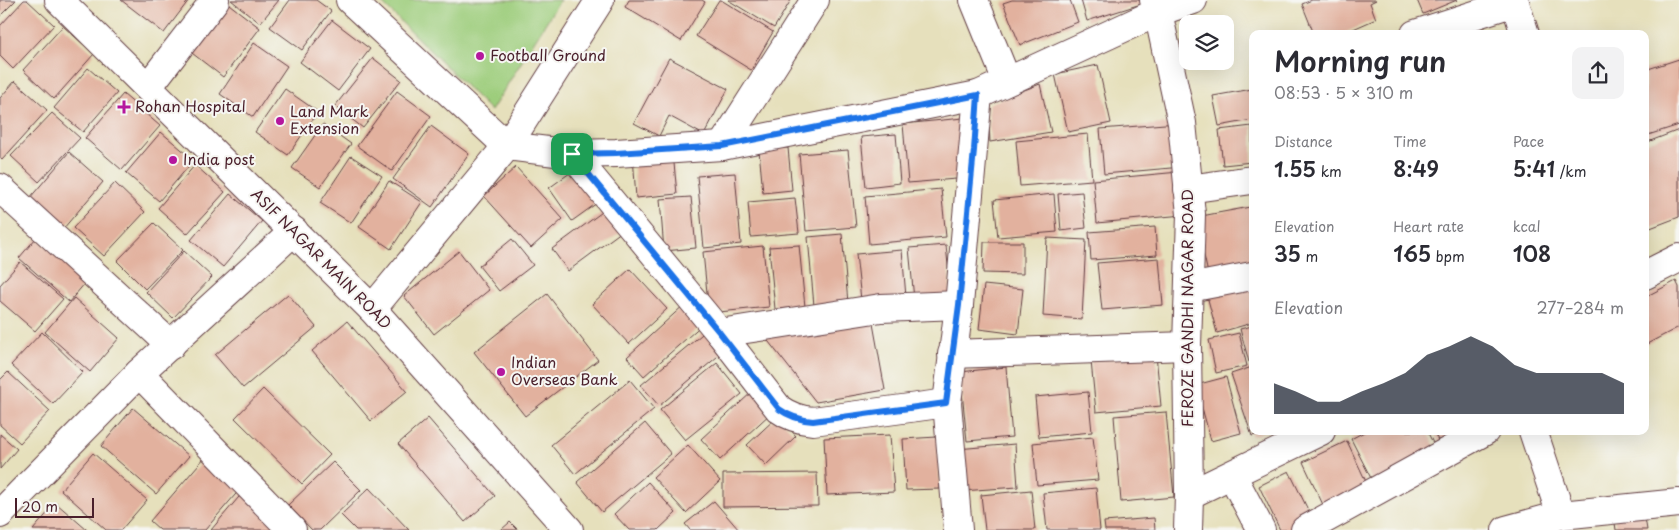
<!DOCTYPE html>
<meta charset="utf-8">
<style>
:root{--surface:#fff;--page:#f2f2f3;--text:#2b2b33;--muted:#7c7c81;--accent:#111827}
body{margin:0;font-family:"Playpen Sans",sans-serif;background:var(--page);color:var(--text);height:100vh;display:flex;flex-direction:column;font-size:19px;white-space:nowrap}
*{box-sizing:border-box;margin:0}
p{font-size:16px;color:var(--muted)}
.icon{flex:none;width:28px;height:28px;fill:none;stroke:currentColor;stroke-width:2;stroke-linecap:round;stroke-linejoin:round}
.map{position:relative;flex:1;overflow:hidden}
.panel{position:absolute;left:1249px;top:30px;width:400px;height:405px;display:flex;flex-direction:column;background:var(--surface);border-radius:10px;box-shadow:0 5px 20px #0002}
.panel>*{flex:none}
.controls{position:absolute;left:1179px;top:15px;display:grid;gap:10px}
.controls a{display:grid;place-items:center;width:55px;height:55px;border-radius:10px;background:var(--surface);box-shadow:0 5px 20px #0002;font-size:25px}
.scale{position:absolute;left:15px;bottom:12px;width:79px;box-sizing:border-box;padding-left:5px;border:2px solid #4a1f2b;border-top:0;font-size:14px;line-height:18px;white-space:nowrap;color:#4a1f2b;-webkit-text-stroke:4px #f6f6f2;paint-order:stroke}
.pin{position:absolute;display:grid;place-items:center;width:42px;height:42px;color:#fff;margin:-21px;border-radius:10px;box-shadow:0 2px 8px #0006}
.round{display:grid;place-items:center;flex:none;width:52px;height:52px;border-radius:10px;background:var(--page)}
.head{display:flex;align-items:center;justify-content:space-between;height:85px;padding:0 25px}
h1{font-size:28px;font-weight:600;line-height:38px}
.stats{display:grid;grid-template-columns:repeat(3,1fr);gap:8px;height:85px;padding:5px 25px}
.stats div{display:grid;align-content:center}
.stats b{font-size:21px;font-weight:600}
.stats small{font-size:14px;font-weight:400}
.stats p{font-size:14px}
.chart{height:140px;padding:10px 25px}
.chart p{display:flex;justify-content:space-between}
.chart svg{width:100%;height:90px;margin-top:5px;fill:var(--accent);opacity:.7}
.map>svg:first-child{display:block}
.green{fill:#9dcd7c;stroke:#747654}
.building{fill:#e2b19e}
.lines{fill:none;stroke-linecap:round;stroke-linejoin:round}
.minor-casing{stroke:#613c41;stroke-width:30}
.minor{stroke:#fff;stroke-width:28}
.route-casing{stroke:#fff;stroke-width:10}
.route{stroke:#1a73e8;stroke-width:6}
.poi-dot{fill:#b5179e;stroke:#f6f6f2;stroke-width:2}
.labels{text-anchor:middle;stroke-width:4;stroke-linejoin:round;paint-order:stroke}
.poi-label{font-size:15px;fill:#4a1f2b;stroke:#f6f6f2;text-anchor:start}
.street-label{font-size:15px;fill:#4a1f2b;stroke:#f6f6f2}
</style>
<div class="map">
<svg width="1679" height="530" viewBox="0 0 1679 530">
<rect width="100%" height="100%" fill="#f6f6f2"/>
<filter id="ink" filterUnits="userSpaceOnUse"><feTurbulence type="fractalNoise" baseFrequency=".02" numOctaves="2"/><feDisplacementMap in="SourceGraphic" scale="10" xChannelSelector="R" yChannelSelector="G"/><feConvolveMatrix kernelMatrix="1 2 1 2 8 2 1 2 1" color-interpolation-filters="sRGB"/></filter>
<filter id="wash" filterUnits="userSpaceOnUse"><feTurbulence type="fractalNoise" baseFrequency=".0096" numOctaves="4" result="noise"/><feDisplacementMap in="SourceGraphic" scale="20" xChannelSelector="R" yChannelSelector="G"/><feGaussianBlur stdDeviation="1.12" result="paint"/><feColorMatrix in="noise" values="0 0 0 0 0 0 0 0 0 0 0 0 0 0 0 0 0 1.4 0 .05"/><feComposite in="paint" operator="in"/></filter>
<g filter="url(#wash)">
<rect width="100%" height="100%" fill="#e6e0bc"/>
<!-- green -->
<path class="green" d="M379,0H560L491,111Z"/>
<g id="blocks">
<!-- building -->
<g class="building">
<path d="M0,0H16L0,16Z"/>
<path d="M24,0H27L54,25L13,69L0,56V26Z"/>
<path d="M121,0H189L164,33Z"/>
<path d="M231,0H279L260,23Z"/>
<path d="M290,0H316L331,11L302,50L270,27Z"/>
<path d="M629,0H702L705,2L681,41L625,7Z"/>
<path d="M719,0H721L773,32L751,70L696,36Z"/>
<path d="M728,0H791L774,28Z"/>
<path d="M1012,0H1070L1078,22L1020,45L1003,3Z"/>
<path d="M1081,0H1139L1141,4L1087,21Z"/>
<path d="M1312,0H1376L1370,3L1376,19L1342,34H1314L1302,4Z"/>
<path d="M1417,0H1457L1423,14Z"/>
<path d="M225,1L260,28L223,77L188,50Z"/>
<path d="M332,20L370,49L338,91L300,62Z"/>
<path d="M63,26L94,54L54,99L23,70Z"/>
<path d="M254,43L287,66L253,117L220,94Z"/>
<path d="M373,58L401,80L363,128L335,106Z"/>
<path d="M669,58L728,89L704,135L669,116L659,136L634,123Z"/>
<path d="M1679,59V125L1645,136V70Z"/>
<path d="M1098,65L1111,123L1068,132L1055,74Z"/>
<path d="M88,68L117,93L83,132L54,108Z"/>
<path d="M15,81L47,110L2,160L0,158V98Z"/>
<path d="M1040,84L1051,132L990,142L988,104Z"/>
<path d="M285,89L318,112L288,155L255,132Z"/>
<path d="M1252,89V120L1219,126L1213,96Z"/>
<path d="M397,91L431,116L392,171L357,146Z"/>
<path d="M123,94L160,126L122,170L85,138Z"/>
<path d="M52,113L80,138L39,182L11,156Z"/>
<path d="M963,118L968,178L908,183L903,124Z"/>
<path d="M1178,123L1182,167L1104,174L1100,129Z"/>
<path d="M323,124L351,144L320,187L292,168Z"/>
<path d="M431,126L469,154L432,207L393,179Z"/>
<path d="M1252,126V162L1223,165L1219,130Z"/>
<path d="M1679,130V217L1645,230V143Z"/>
<path d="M161,132L194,160L159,201L126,173Z"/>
<path d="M896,134L900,183L866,187L861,137Z"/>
<path d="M1088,134L1092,180L1020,186L1016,141Z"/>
<path d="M788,148L792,190L763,193L759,150Z"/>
<path d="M848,150L856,227L806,231L799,154Z"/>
<path d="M69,152L103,182L63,229L29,199Z"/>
<path d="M673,153L677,194L636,198L633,156Z"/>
<path d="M351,156L382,176L351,223L320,203Z"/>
<path d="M195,165L225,192L187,234L158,208Z"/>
<path d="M581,165L604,198L572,221L549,188Z"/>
<path d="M516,167L563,219L531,248L484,196Z"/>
<path d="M1179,172L1183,215L1097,223L1093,180Z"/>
<path d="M735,173L741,244L704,248L697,176Z"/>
<path d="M389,181L422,202L391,249L359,227Z"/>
<path d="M115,183L145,212L104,256L73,228Z"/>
<path d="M941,189L946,237L869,244L865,196Z"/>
<path d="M1082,192L1086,228L1061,231L1058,194Z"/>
<path d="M230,194L262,221L223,267L191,240Z"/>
<path d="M1054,194L1057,232L998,237L994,200Z"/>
<path d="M691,197L696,248L664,251L660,199Z"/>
<path d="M795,198L799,233L751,237L748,202Z"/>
<path d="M613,204L629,226L568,271L552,249Z"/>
<path d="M1250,207L1252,218V265L1208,274L1196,217Z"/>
<path d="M154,223L183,250L145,289L117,261Z"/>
<path d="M1155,227L1157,255L1091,260L1089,232Z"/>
<path d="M842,234L848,303L814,306L808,237Z"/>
<path d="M36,238L86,282L69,302L19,258Z"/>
<path d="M1047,238L1086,240L1082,319L1043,316Z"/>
<path d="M512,239L533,265L499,291L479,266Z"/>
<path d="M984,242H1023V274L983,273Z"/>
<path d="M799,245L805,307L775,309L769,247Z"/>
<path d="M946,245L951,296L914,299L909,248Z"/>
<path d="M763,246L769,307L709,313L703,252Z"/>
<path d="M902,250L906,297L861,300L856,254Z"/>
<path d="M184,251L212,277L173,318L146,292Z"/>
<path d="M459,251L489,290L434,334L404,296Z"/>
<path d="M1159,258L1163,305L1102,310L1097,263Z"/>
<path d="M20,262L63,299L35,331L0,301V285Z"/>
<path d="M630,269L667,309L629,344L592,304Z"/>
<path d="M1252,281V323L1217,333L1206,292Z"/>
<path d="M1676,281L1679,287V327L1645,345V297Z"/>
<path d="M984,285L1023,289L1018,334L979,329Z"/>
<path d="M288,294L316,327L243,388L215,355Z"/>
<path d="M547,294L598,360L525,416L474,352Z"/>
<path d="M74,298L119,338L90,372L45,332Z"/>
<path d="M686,303L704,323L644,376L627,357Z"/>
<path d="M872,318L885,390L816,402L765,337Z"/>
<path d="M347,321L407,391L371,421L312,351Z"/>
<path d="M1252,326V361L1249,362L1240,329Z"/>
<path d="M707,330L724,351L659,406L641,385Z"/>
<path d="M42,332L83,372L53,404L11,365Z"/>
<path d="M1239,333L1247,366L1216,373L1209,340Z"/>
<path d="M1156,355L1161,406L1096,412L1091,361Z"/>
<path d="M717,363L742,394L685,440L660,410Z"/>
<path d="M1006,367L1012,437L967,441L960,372Z"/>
<path d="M1252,367V431L1265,432L1252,436L1231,374Z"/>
<path d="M8,372L50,411L20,443L0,425V380Z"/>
<path d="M1226,377L1241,433L1211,441L1196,385Z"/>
<path d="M630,380L654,409L575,474L551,445Z"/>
<path d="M263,389L330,455L302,484L235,418Z"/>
<path d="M753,391L772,412L720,460L701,439Z"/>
<path d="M1088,392L1092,432L1039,437L1035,397Z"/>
<path d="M133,408L189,456L156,494L101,446Z"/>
<path d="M1166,412L1174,497L1121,502L1114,416Z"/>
<path d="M778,416L796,436L766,465L747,445Z"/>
<path d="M428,418L495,496L465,522L398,444Z"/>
<path d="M645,423L671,454L602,512L577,482Z"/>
<path d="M1366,431H1427L1439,455L1376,488L1351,439Z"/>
<path d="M1433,431H1472L1445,453Z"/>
<path d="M0,434L17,449L0,469Z"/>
<path d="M890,435L894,492L827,495L824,438Z"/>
<path d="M937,437L940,489L906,490L903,439Z"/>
<path d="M1093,437L1098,480L1037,485L1033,443Z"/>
<path d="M1347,441L1369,488L1325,509L1303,462Z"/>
<path d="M1015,444L1018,487L961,491L957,449Z"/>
<path d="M688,445L720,481L686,513L653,477Z"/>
<path d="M93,453L147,500L121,530H106L61,490Z"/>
<path d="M205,457L241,488L205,530H160L150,521Z"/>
<path d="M333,462L361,490L320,530H312L288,505Z"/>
<path d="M1289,471L1313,520L1292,530H1280L1259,486Z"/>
<path d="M817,473L818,506L723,507V474Z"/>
<path d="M648,482L676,513L658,530H629L614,514Z"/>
<path d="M369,488L409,530H356L341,515Z"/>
<path d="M1096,488L1100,530H1047L1043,493Z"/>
<path d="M1031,490L1035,530H985L981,495Z"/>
<path d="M244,491L288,530H211Z"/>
<path d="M714,501L739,530H690L685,524Z"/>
<path d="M56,503L87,530H33Z"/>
<path d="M1644,512L1647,530H1616L1614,516Z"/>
<path d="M1154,518L1155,530H1105L1104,522Z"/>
<path d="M510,522L518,530H501Z"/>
</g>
</g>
</g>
<g filter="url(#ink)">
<use href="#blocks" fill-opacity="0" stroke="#613c41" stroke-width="1"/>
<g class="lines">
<!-- minor casing -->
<g class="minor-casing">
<g id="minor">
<path d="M59,0L372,309L569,530"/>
<path d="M350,0L507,146L572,154L616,153L722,146L978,95L1158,12L1193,0"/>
<path d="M974,0L1007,81"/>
<path d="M1154,0L1158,12L1182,123L1191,214L1187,346L1189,495L1188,530"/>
<path d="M1514,0L1525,34"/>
<path d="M1415,34L1515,2"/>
<path d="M148,87L215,0"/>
<path d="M722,146L815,0"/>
<path d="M572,154L720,333L779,409C790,417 800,420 813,421L947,403"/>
<path d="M0,188L171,345"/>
<path d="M1188,189L1252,180"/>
<path d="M1645,275L1679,258"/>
<path d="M1189,288L1252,276"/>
<path d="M372,309L507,146L600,0"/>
<path d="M720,333L881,308L959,305"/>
<path d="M952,354L1187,346"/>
<path d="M139,373L292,530"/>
<path d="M1533,431L1561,515"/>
<path d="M1232,475L1261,530"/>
<path d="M1189,495L1321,431"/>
<path d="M0,514L139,373L294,231"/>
<path d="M958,530L947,403L959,305L978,95"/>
<path d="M1305,530L1485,431"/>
<path d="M1506,530L1561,515L1679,503"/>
</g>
</g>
<!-- minor -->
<use href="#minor" class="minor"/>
</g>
</g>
<g class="lines" filter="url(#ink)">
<!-- route casing -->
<g class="route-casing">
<path id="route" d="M978,95L974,150L959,305L946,403L813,421C800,420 790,417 779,409L720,333L572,154L616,153L722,146Z"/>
</g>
<!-- route -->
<use href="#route" class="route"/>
</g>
<!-- markers -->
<g class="poi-dot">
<circle cx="480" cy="56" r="5"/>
<path d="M121.5 99.5h5v5h5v5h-5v5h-5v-5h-5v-5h5z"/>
<circle cx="280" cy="121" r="5"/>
<circle cx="173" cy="160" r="5"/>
<circle cx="501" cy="372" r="5"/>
</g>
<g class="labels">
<!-- poi labels -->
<g class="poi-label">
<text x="490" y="61">Football Ground</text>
<text x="135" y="112">Rohan Hospital</text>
<text x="290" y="117">Land Mark<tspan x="290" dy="17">Extension</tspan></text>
<text x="183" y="165">India post</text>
<text x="511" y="368">Indian<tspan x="511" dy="17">Overseas Bank</tspan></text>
</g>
<!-- street labels -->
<g class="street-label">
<text transform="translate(321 259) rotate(45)" y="5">ASIF NAGAR MAIN ROAD</text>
<text transform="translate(1188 308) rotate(-90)" y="5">FEROZE GANDHI NAGAR ROAD</text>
</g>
</g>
</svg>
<div class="controls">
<a><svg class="icon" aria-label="layers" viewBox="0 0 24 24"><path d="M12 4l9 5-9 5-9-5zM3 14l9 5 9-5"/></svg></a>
</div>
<div class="scale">20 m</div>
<div class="pin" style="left:572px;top:154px;background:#1e9e55"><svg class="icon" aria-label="arrive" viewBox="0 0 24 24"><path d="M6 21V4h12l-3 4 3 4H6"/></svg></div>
<section class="panel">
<div class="head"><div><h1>Morning run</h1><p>08:53 · 5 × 310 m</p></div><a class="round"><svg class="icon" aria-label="share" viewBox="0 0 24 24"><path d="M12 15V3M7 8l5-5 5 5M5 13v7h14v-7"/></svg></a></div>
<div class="stats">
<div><p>Distance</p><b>1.55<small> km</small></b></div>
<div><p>Time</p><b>8:49</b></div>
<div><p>Pace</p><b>5:41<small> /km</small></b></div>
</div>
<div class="stats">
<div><p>Elevation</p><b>35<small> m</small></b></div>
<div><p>Heart rate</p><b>165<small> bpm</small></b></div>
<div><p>kcal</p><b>108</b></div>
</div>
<div class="chart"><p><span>Elevation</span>277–284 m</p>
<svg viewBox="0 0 160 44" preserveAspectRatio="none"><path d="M0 44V29L10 33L20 38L30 38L40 33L50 29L60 24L70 15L80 11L90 6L100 11L110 20L120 24L130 24L140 24L150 24L160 29V44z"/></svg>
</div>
</section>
</div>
